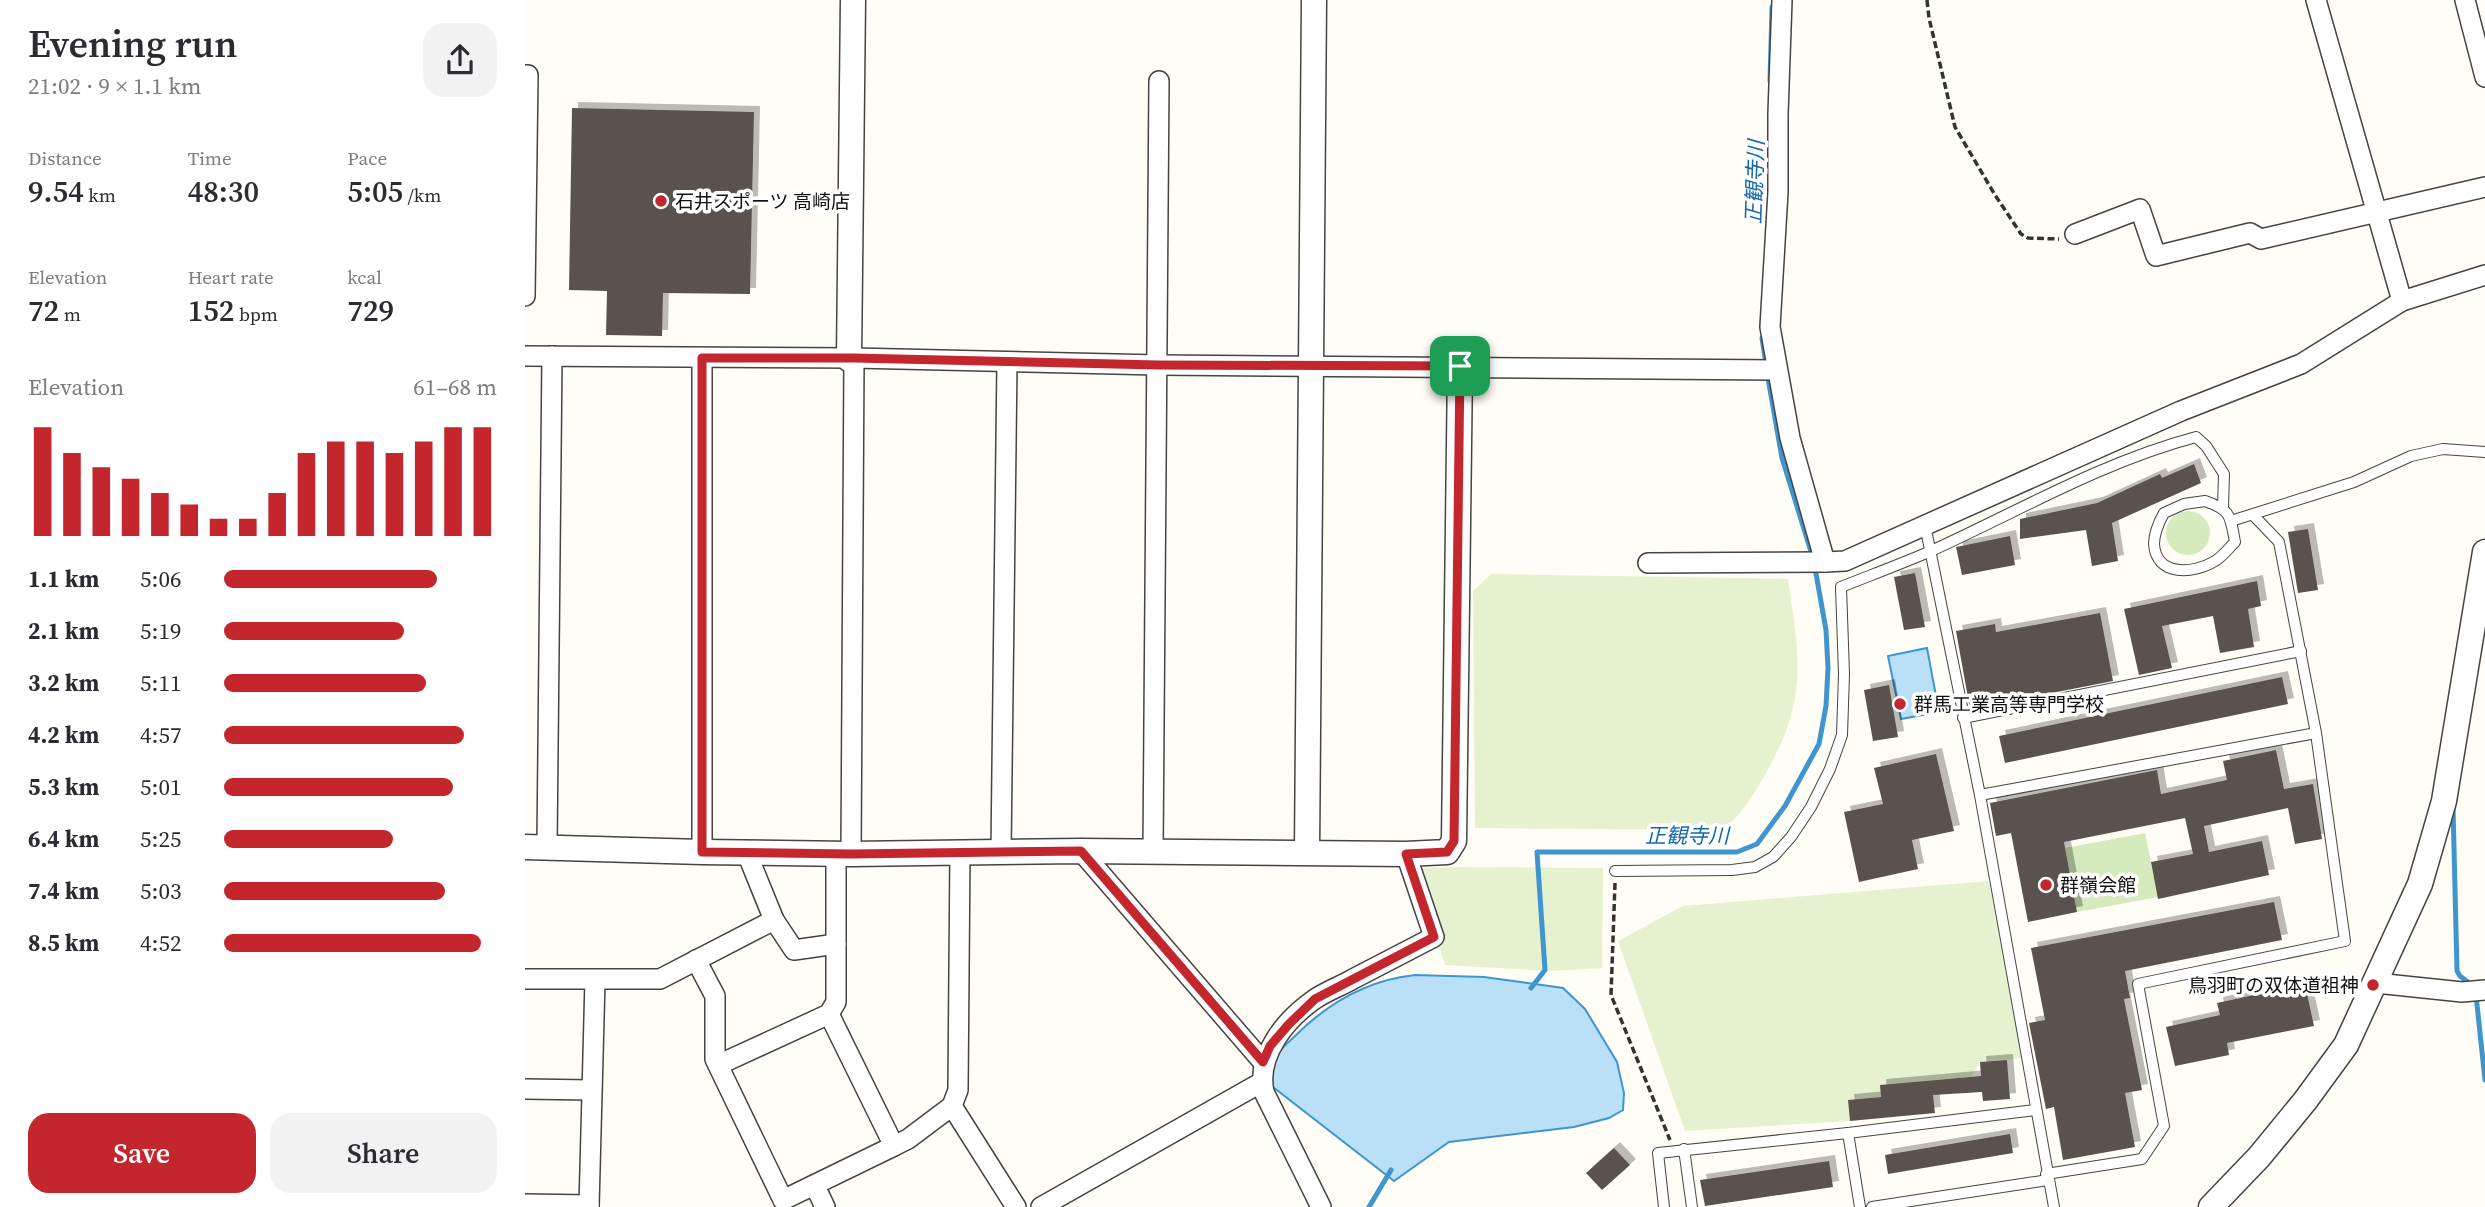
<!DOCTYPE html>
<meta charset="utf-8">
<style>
:root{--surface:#fff;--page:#f2f2f3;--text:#2b2b33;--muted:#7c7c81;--accent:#c4262e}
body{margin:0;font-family:"Source Serif 4","Noto Sans JP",serif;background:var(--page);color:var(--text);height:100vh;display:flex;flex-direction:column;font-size:26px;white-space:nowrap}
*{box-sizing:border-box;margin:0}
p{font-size:23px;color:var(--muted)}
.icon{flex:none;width:38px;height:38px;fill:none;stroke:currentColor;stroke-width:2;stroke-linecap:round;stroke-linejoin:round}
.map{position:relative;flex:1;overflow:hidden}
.side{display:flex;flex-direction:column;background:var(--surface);width:525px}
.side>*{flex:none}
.pin{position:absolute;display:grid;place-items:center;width:60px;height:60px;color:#fff;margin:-30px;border-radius:14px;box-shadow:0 4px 10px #0006}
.round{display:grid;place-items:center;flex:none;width:74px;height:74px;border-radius:21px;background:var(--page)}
.head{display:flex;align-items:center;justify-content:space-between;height:119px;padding:0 28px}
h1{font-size:38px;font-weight:600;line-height:52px}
.stats{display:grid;grid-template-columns:repeat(3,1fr);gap:10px;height:119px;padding:7px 28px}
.stats div{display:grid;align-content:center}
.stats b{font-size:30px;font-weight:600}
.stats small{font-size:19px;font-weight:400}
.stats p{font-size:19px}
.chart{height:196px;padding:14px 28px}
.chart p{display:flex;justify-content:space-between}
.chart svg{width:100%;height:126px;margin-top:7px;stroke:var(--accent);stroke-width:6}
.button{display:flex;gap:14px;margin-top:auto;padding:14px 28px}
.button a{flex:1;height:80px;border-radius:21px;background:var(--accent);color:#fff;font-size:28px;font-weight:600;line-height:80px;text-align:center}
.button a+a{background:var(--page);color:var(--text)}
ul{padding:0 28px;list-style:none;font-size:23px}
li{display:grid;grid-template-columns:112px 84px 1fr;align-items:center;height:52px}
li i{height:18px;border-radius:9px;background:var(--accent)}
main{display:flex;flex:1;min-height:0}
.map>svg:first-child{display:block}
.green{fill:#d5ebbd}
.pitch{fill:#e6f2cf}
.water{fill:#b9e0f7;stroke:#3f96cf;stroke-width:2}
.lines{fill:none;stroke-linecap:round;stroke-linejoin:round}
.stream{stroke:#3f96cf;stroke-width:5}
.building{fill:#5a524d;filter:url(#shadow)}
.service-casing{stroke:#444;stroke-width:12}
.minor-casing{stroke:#444;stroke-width:22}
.tertiary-casing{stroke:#444;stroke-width:27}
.path{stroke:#333;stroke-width:3.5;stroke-dasharray:7 3.5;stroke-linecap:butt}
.service{stroke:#fff;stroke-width:10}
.minor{stroke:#fff;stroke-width:19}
.tertiary{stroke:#fff;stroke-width:24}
.route-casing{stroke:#fff;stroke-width:14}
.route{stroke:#c4262e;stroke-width:9}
.poi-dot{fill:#c4262e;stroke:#fff;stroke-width:2.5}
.labels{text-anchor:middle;stroke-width:7;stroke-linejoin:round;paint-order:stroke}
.poi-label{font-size:19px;fill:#111;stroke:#fff;text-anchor:start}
.water-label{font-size:21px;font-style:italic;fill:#1768a6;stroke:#fff}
</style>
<main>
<section class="side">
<div class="head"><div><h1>Evening run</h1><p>21:02 · 9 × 1.1 km</p></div><a class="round"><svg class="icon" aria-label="share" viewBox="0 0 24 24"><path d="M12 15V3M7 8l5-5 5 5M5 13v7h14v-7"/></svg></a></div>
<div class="stats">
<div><p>Distance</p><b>9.54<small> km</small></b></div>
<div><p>Time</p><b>48:30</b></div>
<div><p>Pace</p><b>5:05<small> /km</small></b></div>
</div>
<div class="stats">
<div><p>Elevation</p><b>72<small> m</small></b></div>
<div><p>Heart rate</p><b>152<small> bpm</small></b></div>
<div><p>kcal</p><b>729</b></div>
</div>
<div class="chart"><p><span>Elevation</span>61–68 m</p>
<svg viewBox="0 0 160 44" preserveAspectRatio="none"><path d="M5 44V6M15 44V15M25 44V20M35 44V24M45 44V29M55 44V33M65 44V38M75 44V38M85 44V29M95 44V15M105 44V11M115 44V11M125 44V15M135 44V11M145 44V6M155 44V6"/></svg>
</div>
<ul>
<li><b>1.1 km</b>5:06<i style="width:78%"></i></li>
<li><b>2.1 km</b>5:19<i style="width:66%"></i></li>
<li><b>3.2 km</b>5:11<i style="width:74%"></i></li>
<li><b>4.2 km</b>4:57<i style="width:88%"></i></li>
<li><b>5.3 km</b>5:01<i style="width:84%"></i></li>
<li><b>6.4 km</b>5:25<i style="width:62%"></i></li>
<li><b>7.4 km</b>5:03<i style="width:81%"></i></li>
<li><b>8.5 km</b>4:52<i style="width:94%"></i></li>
</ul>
<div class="button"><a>Save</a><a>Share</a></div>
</section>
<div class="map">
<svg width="1960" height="1207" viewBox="0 0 1960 1207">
<defs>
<filter id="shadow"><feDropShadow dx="6" dy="-6" stdDeviation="0" flood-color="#0004"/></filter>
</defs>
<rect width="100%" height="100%" fill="#fffdf5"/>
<!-- green -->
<g class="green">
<circle cx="1663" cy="533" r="22"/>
<path d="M1620,833L1633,897L1552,912L1540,848Z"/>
</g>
<!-- pitch -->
<g class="pitch">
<path d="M966,574L1263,579C1268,617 1277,659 1270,698C1265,729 1249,761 1232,788C1221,805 1212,822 1192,830L950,828L948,591Z"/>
<path d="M934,867L1078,868L1077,968L1027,971L920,965L891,868Z"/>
<path d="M1464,881L1497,1058L1455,1062L1446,1077L1356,1085V1097L1323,1100L1325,1121L1160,1131L1093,941L1158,906Z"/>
</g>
<!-- water -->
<g class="water">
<path d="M1402,648L1414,712L1376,719L1363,656Z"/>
<path d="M890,975L959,977L1038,988L1060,1009L1092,1062L1099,1093L1098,1110L1084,1118L1049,1127L924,1142L869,1181L744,1084C748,1074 749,1061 754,1052C758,1047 765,1041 770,1036C803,1003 843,980 890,975Z"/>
</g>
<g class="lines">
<!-- stream -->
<g class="stream">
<path d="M1245,81L1247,7"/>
<path d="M1237,338L1241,364"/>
<path d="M1243,378L1257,458L1288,558"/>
<path d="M1928,807L1932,971L1935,976L1948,986"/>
<path d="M1006,988L1020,970L1012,852H1212L1232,844L1260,806L1294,744L1301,706L1303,668L1301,630L1290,568"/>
<path d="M1951,995L1960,1080"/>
<path d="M844,1207L866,1170"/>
</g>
</g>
<!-- building -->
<g class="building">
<path d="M47,108L229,112L225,294L138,293L137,336L81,335L82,291L44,290Z"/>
<path d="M1669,464L1676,483L1587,523L1593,561L1567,566L1561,530L1495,539V519L1572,503L1635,474L1637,478Z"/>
<path d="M1783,529L1793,590L1773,593L1763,532Z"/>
<path d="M1485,536L1490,565L1437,575L1431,547Z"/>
<path d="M1390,573L1400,627L1379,630L1369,577Z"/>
<path d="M1732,581L1736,606L1723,609L1729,647L1695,653L1688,616L1637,626L1647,668L1614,675L1599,609Z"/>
<path d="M1575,613L1588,681L1445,709L1431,631L1470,624L1471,632Z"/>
<path d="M1757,677L1763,704L1480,763L1474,736Z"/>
<path d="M1364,685L1373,737L1348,741L1339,690Z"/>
<path d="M1751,750L1759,789L1788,784L1797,839L1770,844L1763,808L1679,826L1684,852L1737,841L1744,875L1633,899L1626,862L1668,854L1660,818L1539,842L1552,912L1503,922L1486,833L1471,836L1465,803L1632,770L1636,794L1702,780L1698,761Z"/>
<path d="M1411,754L1429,831L1387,840L1393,869L1334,882L1319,812L1358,804L1349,768Z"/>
<path d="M1749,902L1757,940L1600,971L1605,998L1599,999L1617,1090L1600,1093L1610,1147L1538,1160L1529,1107L1521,1109L1504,1023L1520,1020L1506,948Z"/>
<path d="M1780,984L1789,1026L1702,1043L1704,1055L1650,1066L1641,1027L1695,1015L1692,1003Z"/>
<path d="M1482,1060L1485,1099L1458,1101L1457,1092L1408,1095L1410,1113L1325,1121L1323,1100L1356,1097L1355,1085L1456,1076L1455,1062Z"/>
<path d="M1485,1134L1488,1153L1363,1174L1360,1155Z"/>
<path d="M1089,1148L1105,1165L1077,1190L1061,1173Z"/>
<path d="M1304,1161L1308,1187L1180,1206L1175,1180Z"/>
</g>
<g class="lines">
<!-- service casing -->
<g class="service-casing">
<g id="service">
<path d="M1680,501C1706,510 1705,515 1710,542C1704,548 1697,557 1690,561C1669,574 1631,577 1629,544C1629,534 1634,522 1639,513L1659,504Z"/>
<path d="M1706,521L1829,482L1886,456L1918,449L1960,452"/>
<path d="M1400,525L1455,795L1529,1207"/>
<path d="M1438,718L1776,651"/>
<path d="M1455,795L1791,733"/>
<path d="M1090,871L1207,870L1230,867L1248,857L1266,837L1286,807L1305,769L1317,735L1319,674L1316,587C1346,575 1376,564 1406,551C1494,511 1577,462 1671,437L1681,446L1699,474L1698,508"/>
<path d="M1323,1133L1335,1207"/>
<path d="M1159,1149L1167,1207"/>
<path d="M1521,1174L1617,1159L1639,1126L1613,984L1820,941L1791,733L1754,542L1728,515"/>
<path d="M1139,1207L1133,1153L1323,1133L1510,1110"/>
<path d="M1347,1207L1523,1180"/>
</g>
</g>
<!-- minor casing -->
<g class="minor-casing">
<g id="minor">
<path d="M1257,0L1253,114V192L1245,327L1265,438L1300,562L1320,561L1656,411L1776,364L1877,301L1960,275"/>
<path d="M1791,0L1877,301"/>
<path d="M1940,0L1960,77"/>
<path d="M0,75H3L0,296"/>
<path d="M1550,234L1615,209L1631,256L1725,233L1736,239L1960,187"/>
<path d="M0,356L329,358L633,365L1252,370"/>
<path d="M1123,563L1300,562"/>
<path d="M22,846L27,356"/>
<path d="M221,851L249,920L269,950L311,944"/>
<path d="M556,851L738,1062"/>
<path d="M628,851L634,81"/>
<path d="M177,852V358"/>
<path d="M476,852L482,362"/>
<path d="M326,854L329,358"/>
<path d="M171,960L190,996V1059L258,1200L369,1146L304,1014"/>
<path d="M0,979H135L249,920"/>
<path d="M1851,983L1937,992L1960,990"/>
<path d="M193,1065L304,1014L311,1002V853"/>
<path d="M0,1089L66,1090"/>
<path d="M427,1106L433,1090L435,851"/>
<path d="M369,1146L383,1139L427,1106L491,1207"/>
<path d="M290,1186L300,1207"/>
<path d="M0,1204L64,1205"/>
<path d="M64,1207L70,980"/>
<path d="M516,1207L737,1082"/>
<path d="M796,1207L739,1092C731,1055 761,1019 790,999C802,991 816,986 828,979C855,965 882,951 909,937L881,854"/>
</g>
</g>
<!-- tertiary casing -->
<g class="tertiary-casing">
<g id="tertiary">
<path d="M324,359L328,0"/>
<path d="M0,847L177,852L326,854L556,851L881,854L922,852L929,841L935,366"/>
<path d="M782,852L789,0"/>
<path d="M1686,1207L1734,1157L1780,1101L1821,1045L1895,884L1919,801L1960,552"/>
</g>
</g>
<!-- path -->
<g class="path">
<path d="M1402,0L1404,18L1430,127L1470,195L1496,234L1503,238L1534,239"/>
<path d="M1090,883L1086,995L1145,1140"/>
</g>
<!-- service -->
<use href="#service" class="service"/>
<!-- minor -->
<use href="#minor" class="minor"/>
<!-- tertiary -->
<use href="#tertiary" class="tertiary"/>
</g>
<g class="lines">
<!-- route casing -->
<g class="route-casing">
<path id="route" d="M177,358H329L633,365L935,366L929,841L922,852L881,854L909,937L790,999L764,1024L745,1046L738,1062L556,851L326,854L177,852Z"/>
</g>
<!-- route -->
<use href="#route" class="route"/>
</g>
<!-- markers -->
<g class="poi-dot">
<circle cx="136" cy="201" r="7"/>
<circle cx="1375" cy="704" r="7"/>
<circle cx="1521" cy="885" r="7"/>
<circle cx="1848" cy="985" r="7"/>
</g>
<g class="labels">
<!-- poi labels -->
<g class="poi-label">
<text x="150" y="208">石井スポーツ 高崎店</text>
<text x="1389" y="711">群馬工業高等専門学校</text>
<text x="1535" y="892">群嶺会館</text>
<text x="1834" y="992" text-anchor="end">鳥羽町の双体道祖神</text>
</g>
<!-- water labels -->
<g class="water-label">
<text transform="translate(1230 182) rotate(-88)" y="7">正観寺川</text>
<text x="1162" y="843">正観寺川</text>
</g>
</g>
</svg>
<div class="pin" style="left:935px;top:366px;background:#1e9e55"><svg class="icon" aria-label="arrive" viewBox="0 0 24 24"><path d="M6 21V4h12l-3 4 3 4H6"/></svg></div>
</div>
</main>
